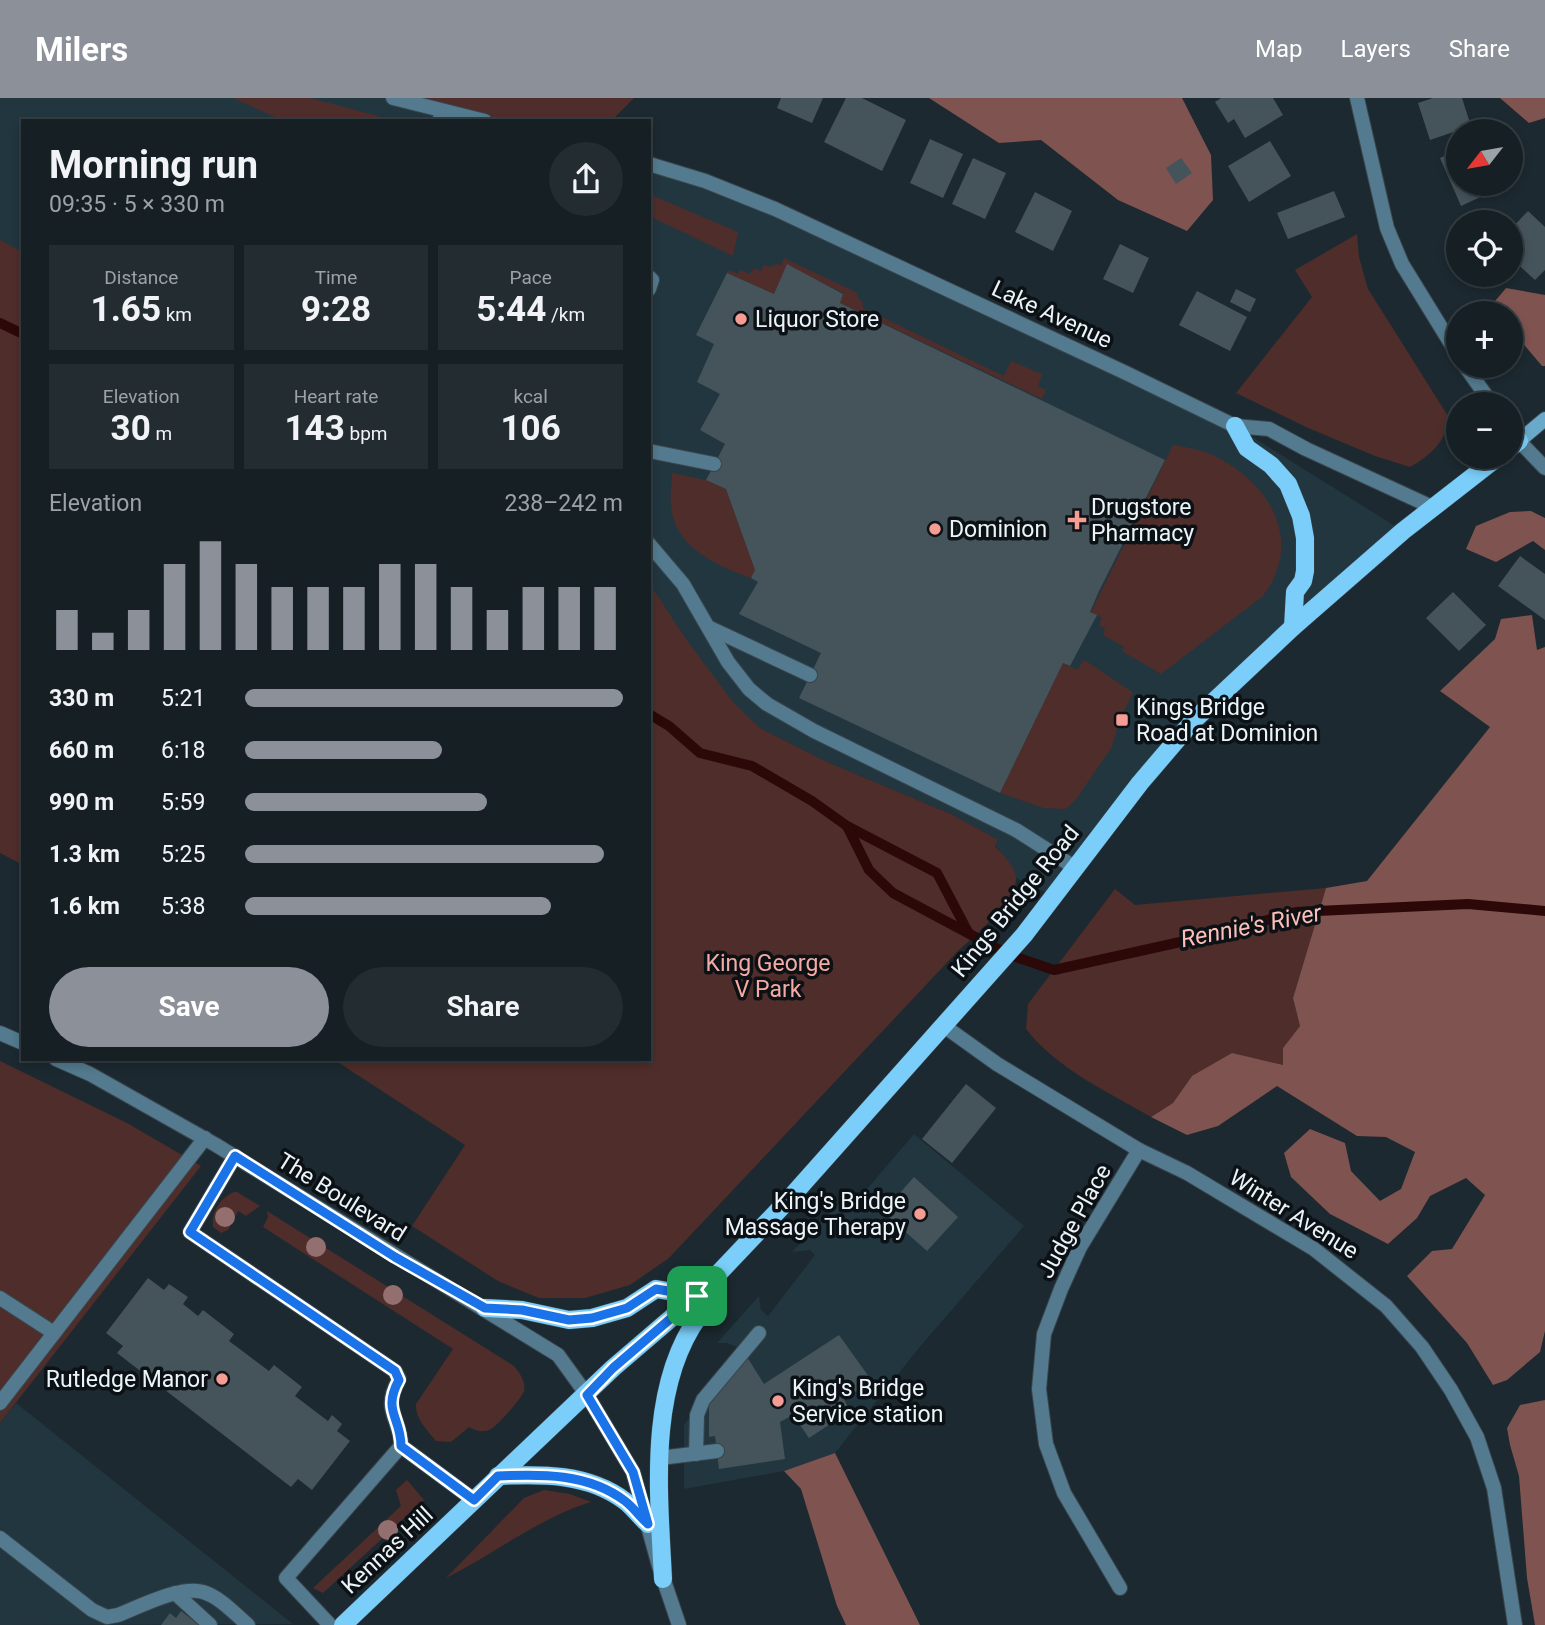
<!DOCTYPE html>
<meta charset="utf-8">
<style>
:root{--surface:#151f24;--page:#222c31;--text:#f1f3f6;--muted:#9da2a6;--line:#343d41;--accent:#8c9099}
body{margin:0;font-family:Roboto,sans-serif;background:var(--page);color:var(--text);height:100vh;display:flex;flex-direction:column;font-size:26px;white-space:nowrap}
*{box-sizing:border-box;margin:0}
p{font-size:23px;color:var(--muted)}
.icon{flex:none;width:38px;height:38px;fill:none;stroke:currentColor;stroke-width:2;stroke-linecap:round;stroke-linejoin:round}
.map{position:relative;flex:1;overflow:hidden}
.panel{position:absolute;left:21px;top:21px;width:630px;height:942px;display:flex;flex-direction:column;background:var(--surface);border-radius:0px;box-shadow:0 4px 10px #0003,0 0 0 2px var(--line)}
.panel>*{flex:none}
.needle{width:46px;rotate:239deg}
.controls{position:absolute;left:1446px;top:21px;display:grid;gap:14px}
.controls a{display:grid;place-items:center;width:77px;height:77px;border-radius:50%;background:var(--surface);box-shadow:0 4px 10px #0003,0 0 0 2px var(--line);font-size:35px}
.pin{position:absolute;display:grid;place-items:center;width:60px;height:60px;color:#fff;margin:-30px;border-radius:14px;box-shadow:0 4px 10px #0006}
.round{display:grid;place-items:center;flex:none;width:74px;height:74px;border-radius:37px;background:var(--page)}
.headline{display:flex;align-items:center;justify-content:space-between;height:119px;padding:0 28px}
h1{font-size:38px;font-weight:700;line-height:52px}
.metrics{display:grid;grid-template-columns:repeat(3,1fr);gap:10px;height:119px;padding:7px 28px}
.metrics div{display:grid;align-content:center;border-radius:0px;background:var(--page);text-align:center}
.metrics b{font-size:35px;font-weight:700}
.metrics small{font-size:19px;font-weight:400}
.metrics p{font-size:19px}
.chart{height:196px;padding:14px 28px}
.chart p{display:flex;justify-content:space-between}
.chart svg{width:100%;height:126px;margin-top:7px;stroke:var(--accent);stroke-width:6}
.action{display:flex;gap:14px;margin-top:auto;padding:14px 28px}
.action a{flex:1;height:80px;border-radius:42px;background:var(--accent);color:#fff;font-size:28px;font-weight:700;line-height:80px;text-align:center}
.action a+a{background:var(--page);color:var(--text)}
ul{padding:0 28px;list-style:none;font-size:23px}
li{display:grid;grid-template-columns:112px 84px 1fr;align-items:center;height:52px}
li i{height:18px;border-radius:9px;background:var(--accent)}
header{display:flex;align-items:center;gap:42px;box-sizing:border-box;height:98px;padding:0 35px;background:var(--accent);color:#fff}
header strong{font-size:33px}
nav{display:flex;gap:38px;margin-inline-start:auto;font-size:24px}
.map>svg:first-child{display:block}
.built{fill:#223640}
.green{fill:#4f2d2a}
.forest{fill:#7f534f}
.lines{fill:none;stroke-linecap:round;stroke-linejoin:round}
.stream{stroke:#2c0808;stroke-width:10}
.building{fill:#45535b}
.service-casing{stroke:#39454c;stroke-width:16}
.minor-casing{stroke:#39454c;stroke-width:16}
.tertiary-casing{stroke:#39454c;stroke-width:16}
.secondary-casing{stroke:#39454c;stroke-width:16}
.primary-casing{stroke:#39454c;stroke-width:19}
.service{stroke:#537a8e;stroke-width:14}
.minor{stroke:#537a8e;stroke-width:14}
.tertiary{stroke:#537a8e;stroke-width:14}
.secondary{stroke:#69a9ca;stroke-width:14}
.primary{stroke:#7acef9;stroke-width:18}
.tree{fill:#93706f}
.route-casing{stroke:#fff;stroke-width:14}
.route{stroke:#1a73e8;stroke-width:9}
.poi-dot{fill:#f59c95;stroke:#0b1114;stroke-width:2.5}
.labels{text-anchor:middle;stroke-width:7;stroke-linejoin:round;paint-order:stroke}
.street-label{font-size:23px;fill:#ecf4f9;stroke:#0b1114}
.poi-label{font-size:23px;fill:#ecf4f9;stroke:#0b1114;text-anchor:start}
.park-label{font-size:23px;fill:#f5aaa3;stroke:#0b1114}
.water-label{font-size:24px;font-style:italic;fill:#fcbeb9;stroke:#0b1114}
</style>
<header>
<strong>Milers</strong>
<nav><a>Map</a><a>Layers</a><a>Share</a></nav>
</header>
<div class="map">
<svg width="1545" height="1527" viewBox="0 0 1545 1527">
<rect width="100%" height="100%" fill="#1c2930"/>
<!-- built -->
<g class="built">
<path d="M0,0H393L485,23H23V194L0,183Z"/>
<path d="M649,66L705,83L1235,328L1403,433L1237,580L1051,797L1016,780L1011,768L995,747L998,743L951,716L825,663L760,630L649,563Z"/>
<path d="M914,1036L1024,1128L918,1251L835,1355L784,1373L684,1391V1327L737,1249L727,1245H717L759,1198L761,1212L768,1218L815,1157L810,1152L792,1154L841,1103L850,1111Z"/>
<path d="M16,1305L293,1526L0,1527V1325Z"/>
</g>
<!-- green -->
<g class="green">
<path d="M233,0H310L378,18L386,23H284Z"/>
<path d="M393,0H634L611,23H485Z"/>
<path d="M649,96L738,134L733,158L649,118Z"/>
<path d="M1357,136L1359,159L1368,191L1448,318C1449,341 1430,358 1410,369L1375,358L1306,329L1236,295L1312,199L1295,172Z"/>
<path d="M0,142L23,154V767L0,755Z"/>
<path d="M784,160L858,195L857,199L862,203L863,210L1004,278L1011,263L1042,276L1038,288L1046,292L1042,301L840,205L843,195L787,167L774,196L727,175L729,172L738,176L740,172L750,176L754,170L761,173L764,167L770,169L776,166L781,167Z"/>
<path d="M1173,347C1185,349 1198,351 1210,356C1267,381 1306,441 1263,498L1161,576L1122,553L1124,549L1103,537L1105,531L1099,527L1102,520L1091,514Z"/>
<path d="M672,375L706,382L726,391L755,472L751,480C722,470 681,452 673,419C669,405 671,390 672,375Z"/>
<path d="M653,491L686,541L733,604L760,630L825,663L951,716L998,742L995,748C1002,756 1016,769 1016,780C1017,803 973,839 957,854L669,1160L630,1187L585,1200H539L498,1183L412,1128L465,1047L333,961H649V498Z"/>
<path d="M1084,562C1102,572 1116,585 1133,594L1119,624L1112,649L1077,700L1066,711L1043,710L1000,695L1063,565L1077,572Z"/>
<path d="M1326,790L1293,900L1300,928L1283,950V968L1192,978L1173,1005L1151,1019C1108,994 1057,971 1026,931L1028,906L1115,791L1135,807Z"/>
<path d="M0,963L127,1025L201,1068L0,1325Z"/>
<path d="M234,1094H237L260,1108L246,1118L238,1113L228,1132L221,1135L213,1129C211,1114 220,1100 234,1094Z"/>
<path d="M267,1113L514,1268C520,1276 526,1283 524,1293C522,1300 498,1327 491,1331C484,1335 475,1333 469,1329L451,1344L436,1343C427,1332 415,1320 416,1306L453,1251L263,1129L268,1119Z"/>
<path d="M407,1382L424,1402L323,1495L313,1490L401,1408L396,1392Z"/>
<path d="M544,1392L570,1396L591,1404C539,1420 494,1456 446,1480L524,1400Z"/>
</g>
<!-- forest -->
<g class="forest">
<path d="M929,0H1182L1211,57L1213,102L1187,133L1118,102L1041,42L999,45Z"/>
<path d="M1500,0H1545V20L1529,25Z"/>
<path d="M1506,190L1545,197V268H1542L1510,230V215H1497L1491,208Z"/>
<path d="M1531,413L1545,420V452L1533,443L1496,464L1466,451L1476,428L1510,414Z"/>
<path d="M1532,517L1537,552L1545,549V1233L1540,1254L1507,1282L1493,1287L1467,1245L1407,1178L1432,1153L1452,1151L1485,1097L1466,1080L1430,1098L1417,1120L1388,1146L1330,1116L1291,1079L1284,1055L1310,1031L1345,1045L1351,1073L1380,1103L1401,1091L1415,1054L1386,1039L1357,1038L1277,988L1218,1028L1187,1037L1151,1019L1173,1005L1192,978L1232,955L1283,967V950L1300,928L1293,900L1326,790L1367,783L1490,629L1440,593L1495,541L1501,521Z"/>
<path d="M1545,1302V1527H1535L1527,1480L1519,1378L1510,1347L1507,1330L1520,1307Z"/>
<path d="M835,1355L920,1527H846L837,1508L801,1391L784,1373Z"/>
</g>
<g class="lines">
<!-- stream -->
<g class="stream">
<path d="M0,225L23,236"/>
<path d="M649,616L669,628L700,655L752,668L812,703L847,728L937,775L968,834"/>
<path d="M847,728L869,772L893,795L1007,856L1054,872L1221,835L1296,814L1468,806L1545,813"/>
</g>
</g>
<!-- building -->
<g class="building">
<path d="M781,0H823L812,25L777,10Z"/>
<path d="M846,0H862L906,22L882,73L824,44Z"/>
<path d="M1221,0H1273L1283,17L1245,40L1234,21L1228,25L1215,4Z"/>
<path d="M1433,0H1462L1471,28L1430,42L1418,5Z"/>
<path d="M930,41L963,56L943,100L910,85Z"/>
<path d="M1270,43L1291,78L1249,104L1228,68Z"/>
<path d="M1458,52V86H1498L1500,90L1461,108L1440,60Z"/>
<path d="M973,60L1006,75L985,121L952,106Z"/>
<path d="M1181,60L1192,75L1176,86L1166,70Z"/>
<path d="M1334,93L1345,119L1288,141L1277,115Z"/>
<path d="M1035,94L1072,113L1053,153L1015,134Z"/>
<path d="M1528,113L1545,129V172L1535,182L1510,159V132Z"/>
<path d="M1120,146L1149,160L1133,195L1103,181Z"/>
<path d="M787,166L843,196L840,205L1165,362L1099,493L1090,514L1097,517L1070,568L1063,565L1000,695L799,600L821,555L739,516L758,484L751,480L755,472L726,391L706,382L725,346L700,332L720,296L697,284L714,246L696,237L727,175L774,196Z"/>
<path d="M1236,191L1256,201L1250,214L1230,204Z"/>
<path d="M1197,193L1247,219L1230,253L1179,227Z"/>
<path d="M1520,458L1545,476V522L1498,488Z"/>
<path d="M1453,494L1486,527L1459,553L1426,520Z"/>
<path d="M966,986L996,1010L952,1065L922,1041Z"/>
<path d="M914,1079L958,1119L927,1153L883,1114Z"/>
<path d="M148,1180L164,1192L169,1186L188,1199L183,1206L198,1218L203,1212L234,1236L229,1243L269,1273L274,1267L302,1289L295,1298L328,1323L332,1317L342,1326L337,1333L350,1343L312,1392L298,1381L291,1389L117,1255L123,1248L106,1235Z"/>
<path d="M839,1237L872,1283L844,1301L850,1313L809,1340L793,1317L780,1324L785,1361L719,1371L715,1338L709,1339V1305L747,1259L764,1286Z"/>
<path d="M181,1513L199,1527H161L170,1515L176,1520Z"/>
</g>
<g class="lines">
<!-- service casing -->
<g class="service-casing">
<g id="service">
<path d="M439,23L443,13"/>
<path d="M649,179L652,182L649,191"/>
<path d="M649,353L714,366"/>
<path d="M649,446L683,486L728,564L749,591L767,606L814,633L1016,732L1074,769"/>
<path d="M708,529L810,577"/>
<path d="M235,1058L190,1134L395,1273L399,1281C381,1314 401,1319 401,1348L286,1480L330,1527"/>
<path d="M0,1200L54,1235"/>
<path d="M0,1305L205,1040"/>
<path d="M401,1348L474,1402"/>
<path d="M696,1356L697,1317L703,1302L759,1235"/>
<path d="M660,1360L717,1353"/>
<path d="M0,1440L92,1512L107,1519L118,1517C139,1509 181,1487 203,1494C220,1499 235,1516 248,1527"/>
<path d="M175,1495L210,1527"/>
</g>
</g>
<!-- minor casing -->
<g class="minor-casing">
<g id="minor">
<path d="M393,0L485,23"/>
<path d="M1357,0L1387,130L1402,166L1458,257"/>
<path d="M649,66L705,83L775,111L1126,275L1235,328L1269,331L1306,351L1432,409"/>
<path d="M1465,268L1492,306"/>
<path d="M944,928L997,966L1139,1052L1187,1075L1314,1151L1386,1208L1422,1249L1451,1292L1477,1339L1494,1390L1515,1527"/>
<path d="M1120,1490L1064,1395L1046,1346L1039,1291L1044,1236L1061,1191L1080,1149L1139,1052"/>
</g>
</g>
<!-- tertiary casing -->
<g class="tertiary-casing">
<g id="tertiary">
<path d="M1519,343L1545,370"/>
<path d="M0,935L23,945"/>
<path d="M56,961L90,976L216,1047L558,1257L587,1297L633,1374L659,1468L679,1527"/>
</g>
</g>
<!-- secondary casing -->
<g class="secondary-casing">
<path id="secondary" d="M1519,343L1545,321"/>
</g>
<!-- primary casing -->
<g class="primary-casing">
<g id="primary">
<path d="M1235,328L1247,350L1271,367L1288,386L1301,418L1305,440V473L1303,483L1295,494L1293,529"/>
<path d="M1510,350L1519,343"/>
<path d="M485,1210L522,1212L569,1222L592,1220L627,1210L656,1191L697,1198"/>
<path d="M498,1378C541,1376 588,1375 625,1403C633,1409 640,1419 648,1426"/>
<path d="M663,1481C659,1397 647,1290 699,1218L697,1198"/>
<path d="M343,1527L613,1270L697,1198L790,1100L1024,837L1140,685L1193,623L1293,529L1403,433L1498,359"/>
</g>
</g>
<!-- service -->
<use href="#service" class="service"/>
<!-- minor -->
<use href="#minor" class="minor"/>
<!-- tertiary -->
<use href="#tertiary" class="tertiary"/>
<!-- secondary -->
<use href="#secondary" class="secondary"/>
<!-- primary -->
<use href="#primary" class="primary"/>
</g>
<!-- trees -->
<g class="tree">
<circle cx="225" cy="1119" r="10"/>
<circle cx="316" cy="1149" r="10"/>
<circle cx="393" cy="1197" r="10"/>
<circle cx="388" cy="1432" r="10"/>
</g>
<g class="lines">
<!-- route casing -->
<g class="route-casing">
<path id="route" d="M235,1058L395,1159L485,1210L522,1212L569,1222L592,1220L627,1210L656,1191L697,1198L613,1270L587,1297L633,1374L648,1426C640,1419 633,1409 625,1403C588,1375 541,1376 498,1378L474,1402L401,1348C401,1319 382,1313 399,1282L395,1273L190,1134Z"/>
</g>
<!-- route -->
<use href="#route" class="route"/>
</g>
<!-- markers -->
<g class="poi-dot">
<circle cx="741" cy="221" r="7"/>
<path d="M1073.5 411.5h7v7h7v7h-7v7h-7v-7h-7v-7h7z"/>
<circle cx="935" cy="431" r="7"/>
<rect x="1115" y="615" width="14" height="14" rx="3.5"/>
<circle cx="920" cy="1116" r="7"/>
<circle cx="222" cy="1281" r="7"/>
<circle cx="778" cy="1303" r="7"/>
</g>
<g class="labels">
<!-- street labels -->
<g class="street-label">
<text transform="translate(1052 216) rotate(25)" y="8">Lake Avenue</text>
<text transform="translate(1015 803) rotate(-51)" y="8">Kings Bridge Road</text>
<text transform="translate(342 1099) rotate(32)" y="8">The Boulevard</text>
<text transform="translate(1294 1116) rotate(32)" y="8">Winter Avenue</text>
<text transform="translate(1074 1123) rotate(-61)" y="8">Judge Place</text>
<text transform="translate(387 1452) rotate(-43)" y="8">Kennas Hill</text>
</g>
<!-- poi labels -->
<g class="poi-label">
<text x="755" y="229">Liquor Store</text>
<text x="1091" y="417">Drugstore<tspan x="1091" dy="26">Pharmacy</tspan></text>
<text x="949" y="439">Dominion</text>
<text x="1136" y="617">Kings Bridge<tspan x="1136" dy="26">Road at Dominion</tspan></text>
<text x="906" y="1111" text-anchor="end">King's Bridge<tspan x="906" dy="26">Massage Therapy</tspan></text>
<text x="208" y="1289" text-anchor="end">Rutledge Manor</text>
<text x="792" y="1298">King's Bridge<tspan x="792" dy="26">Service station</tspan></text>
</g>
<!-- park labels -->
<g class="park-label">
<text x="768" y="873">King George<tspan x="768" dy="26">V Park</tspan></text>
</g>
<!-- water labels -->
<g class="water-label">
<text transform="translate(1251 828) rotate(-11)" y="8">Rennie's River</text>
</g>
</g>
</svg>
<div class="controls">
<a><svg class="needle" viewBox="-14 -14 28 28"><path d="M0-13l5 13h-10z" fill="#e53935"/><path d="M0 13l5-13h-10z" fill="#9da2a6"/></svg></a>
<a><svg class="icon" aria-label="locate" viewBox="0 0 24 24"><circle cx="12" cy="12" r="6"/><path d="M12 2v4M12 18v4M2 12h4M18 12h4"/></svg></a>
<a>+</a>
<a>−</a>
</div>
<div class="pin" style="left:697px;top:1198px;background:#1e9e55"><svg class="icon" aria-label="arrive" viewBox="0 0 24 24"><path d="M6 21V4h12l-3 4 3 4H6"/></svg></div>
<section class="panel">
<div class="headline"><div><h1>Morning run</h1><p>09:35 · 5 × 330 m</p></div><a class="round"><svg class="icon" aria-label="share" viewBox="0 0 24 24"><path d="M12 15V3M7 8l5-5 5 5M5 13v7h14v-7"/></svg></a></div>
<div class="metrics">
<div><p>Distance</p><b>1.65<small> km</small></b></div>
<div><p>Time</p><b>9:28</b></div>
<div><p>Pace</p><b>5:44<small> /km</small></b></div>
</div>
<div class="metrics">
<div><p>Elevation</p><b>30<small> m</small></b></div>
<div><p>Heart rate</p><b>143<small> bpm</small></b></div>
<div><p>kcal</p><b>106</b></div>
</div>
<div class="chart"><p><span>Elevation</span>238–242 m</p>
<svg viewBox="0 0 160 44" preserveAspectRatio="none"><path d="M5 44V30M15 44V38M25 44V30M35 44V14M45 44V6M55 44V14M65 44V22M75 44V22M85 44V22M95 44V14M105 44V14M115 44V22M125 44V30M135 44V22M145 44V22M155 44V22"/></svg>
</div>
<ul>
<li><b>330 m</b>5:21<i style="width:100%"></i></li>
<li><b>660 m</b>6:18<i style="width:52%"></i></li>
<li><b>990 m</b>5:59<i style="width:64%"></i></li>
<li><b>1.3 km</b>5:25<i style="width:95%"></i></li>
<li><b>1.6 km</b>5:38<i style="width:81%"></i></li>
</ul>
<div class="action"><a>Save</a><a>Share</a></div>
</section>
</div>
